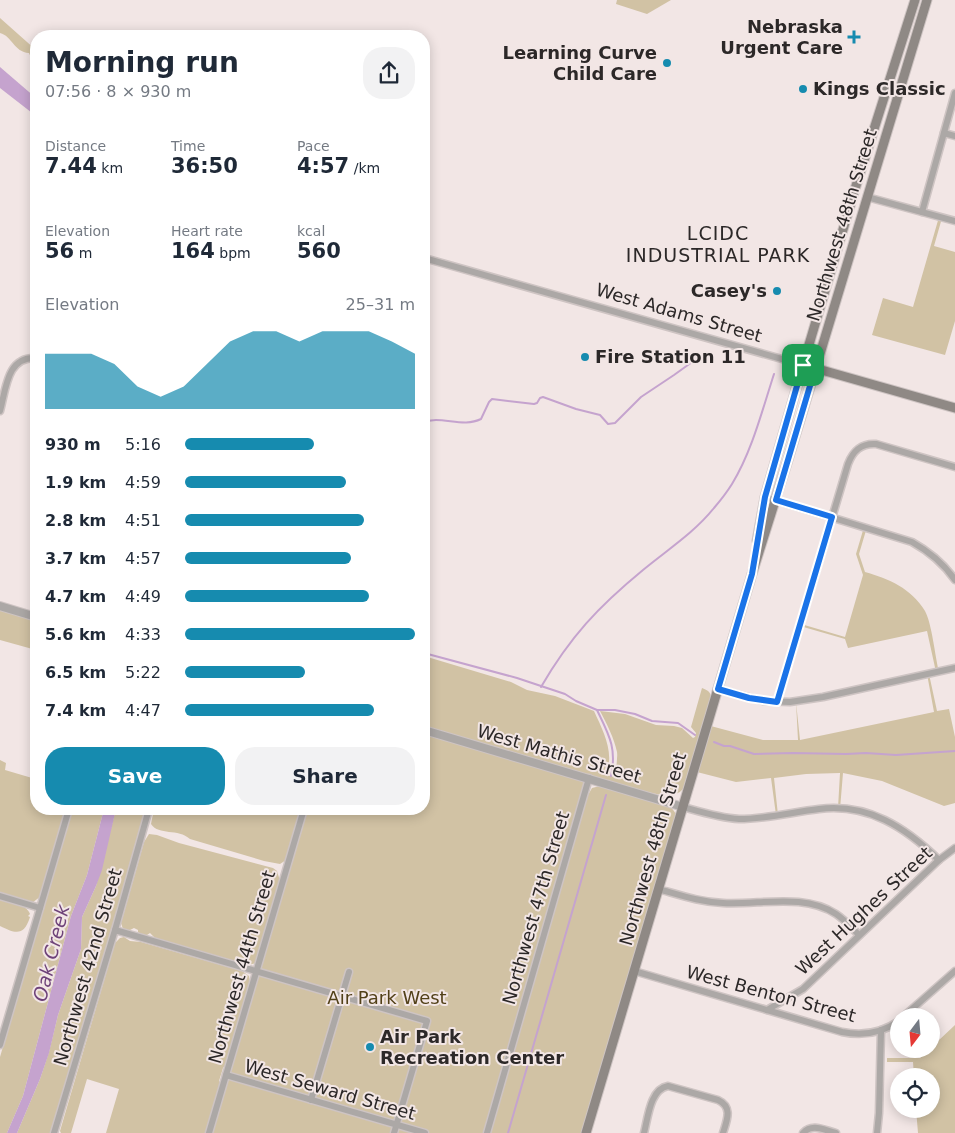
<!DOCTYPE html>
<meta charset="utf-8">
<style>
:root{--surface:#fff;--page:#f2f2f3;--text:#1f2937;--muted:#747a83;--accent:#168baf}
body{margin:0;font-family:"DejaVu Sans",sans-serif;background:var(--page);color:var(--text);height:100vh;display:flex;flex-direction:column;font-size:19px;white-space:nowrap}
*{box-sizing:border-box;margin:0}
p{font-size:16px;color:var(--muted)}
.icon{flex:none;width:28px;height:28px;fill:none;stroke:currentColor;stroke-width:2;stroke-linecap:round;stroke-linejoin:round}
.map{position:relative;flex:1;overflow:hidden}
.drawer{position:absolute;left:30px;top:30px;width:400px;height:785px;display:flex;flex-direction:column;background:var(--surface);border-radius:20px;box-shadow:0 2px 12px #0003}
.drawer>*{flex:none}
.needle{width:32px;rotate:196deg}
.buttons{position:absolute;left:890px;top:1008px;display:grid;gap:10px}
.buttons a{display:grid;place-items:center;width:50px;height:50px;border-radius:50%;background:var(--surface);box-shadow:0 2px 12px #0003;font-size:25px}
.pin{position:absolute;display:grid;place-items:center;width:42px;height:42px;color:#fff;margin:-21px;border-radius:10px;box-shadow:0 2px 8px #0006}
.round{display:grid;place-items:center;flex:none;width:52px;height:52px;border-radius:20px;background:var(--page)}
.head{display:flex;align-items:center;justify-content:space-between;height:85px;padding:0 15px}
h1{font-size:28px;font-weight:700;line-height:38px}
.figures{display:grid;grid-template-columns:repeat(3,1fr);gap:8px;height:85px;padding:5px 15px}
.figures div{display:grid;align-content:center}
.figures b{font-size:21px;font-weight:700}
.figures small{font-size:14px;font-weight:400}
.figures p{font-size:14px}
.chart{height:140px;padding:10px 15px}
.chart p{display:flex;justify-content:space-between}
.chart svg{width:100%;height:90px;margin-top:5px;fill:var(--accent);opacity:.7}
.primary-button{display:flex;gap:10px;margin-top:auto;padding:10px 15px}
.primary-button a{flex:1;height:58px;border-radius:20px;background:var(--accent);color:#fff;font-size:20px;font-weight:700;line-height:58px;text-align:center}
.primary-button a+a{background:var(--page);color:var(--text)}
ul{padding:0 15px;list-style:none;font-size:16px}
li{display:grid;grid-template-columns:80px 60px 1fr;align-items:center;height:38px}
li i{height:12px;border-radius:6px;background:var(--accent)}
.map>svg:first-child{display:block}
.green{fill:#d1c2a4}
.water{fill:#c5a3ce}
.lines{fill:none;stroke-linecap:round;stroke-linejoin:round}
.stream{stroke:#c5a3ce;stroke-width:2}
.minor-casing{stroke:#cec4c3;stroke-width:9}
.tertiary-casing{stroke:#cec4c3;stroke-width:10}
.secondary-casing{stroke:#cec4c3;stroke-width:11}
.minor{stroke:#aca8a6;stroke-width:6}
.tertiary{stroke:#aca8a6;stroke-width:8}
.secondary{stroke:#8f8985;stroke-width:9}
.route-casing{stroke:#fff;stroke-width:10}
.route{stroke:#1a73e8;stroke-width:6}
.poi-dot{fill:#168baf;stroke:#f2e6e5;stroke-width:2}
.labels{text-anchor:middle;stroke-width:4;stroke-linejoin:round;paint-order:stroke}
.poi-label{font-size:18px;font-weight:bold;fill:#2c2828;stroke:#f2e6e5;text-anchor:end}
.street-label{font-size:18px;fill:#2c2828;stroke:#f2e6e5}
.park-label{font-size:18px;fill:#524018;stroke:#f2e6e5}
.neighbourhood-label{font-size:19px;letter-spacing:1px;fill:#2c2828;stroke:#f2e6e5}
.water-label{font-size:19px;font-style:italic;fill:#6e4279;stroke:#f2e6e5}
</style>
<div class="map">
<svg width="955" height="1133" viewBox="0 0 955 1133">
<rect width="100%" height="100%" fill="#f2e6e5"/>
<!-- green -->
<g class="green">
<path d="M617,0H671L647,14L616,4Z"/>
<path d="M0,18L36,50V70C32,65 32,59 29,53C14,52 12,36 0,33Z"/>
<path d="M939,217L942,218L934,246L955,252V321L945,355L872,335L883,298L913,307Z"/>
<path d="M864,527H867L859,554L865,572C889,579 911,588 925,611C932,624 935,656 939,672H936L927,631L848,648L845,639L800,626L801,624L845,637L863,575L856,554Z"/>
<path d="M0,610L36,621V650L0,640Z"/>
<path d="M424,656L511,682L527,690L555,696L594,711C603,731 615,752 606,775L615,777L618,772C615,765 618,759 617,752C614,738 607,724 600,711L625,714L656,725L674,726L682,728L693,738L695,737L696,733L691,727L702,688C707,690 710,691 711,697L683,789C672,802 647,791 633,788L424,727Z"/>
<path d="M927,674H929L937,711L949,709L955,737V803L944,806L882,781L843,773L840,809L838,808L840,773L806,774L774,778L778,815H776L771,778L736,782L693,771L707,725L763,740H798L796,702L800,740L934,712Z"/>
<path d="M424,730L589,778L487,1133H209L304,809H424Z"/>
<path d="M0,760L6,763L5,770L32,778L36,771V809H66L41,896L32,903L0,894Z"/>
<path d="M600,786L671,807L676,814L582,1133H490L588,795L592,788Z"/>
<path d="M72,809H104L87,875L71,916L23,1096L7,1133H0V1057Z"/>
<path d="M116,809H147L53,1133H17L40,1079L49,1052L58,1015L81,949L82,917L96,886Z"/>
<path d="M154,809H301L286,860L280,864L264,861L190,839C178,828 159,836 151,824Z"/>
<path d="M149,834L157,835L179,843L273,868L277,871L280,881L256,963L245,966L157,940L150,933L147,935H141L138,932V930L134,928L128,931L123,929L121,923L144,842Z"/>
<path d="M0,900C10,903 27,904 30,914L28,916L30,917C24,936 16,934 0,926Z"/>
<path d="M124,937L130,941L141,942L242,971L249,976L250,985L227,1063L223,1068L219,1081L221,1083L206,1133H106L119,1089L87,1079L71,1133H61L60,1131L115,943L120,938Z"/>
<path d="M955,1025V1133H918L916,1109H931V1076H914L913,1062H887V1058H920Z"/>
</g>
<!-- water -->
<g class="water">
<path d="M0,67L36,98V116L0,88Z"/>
<path d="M104,809H116L102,870L96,886L82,917L81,949L58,1015L49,1053L40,1079L17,1133H7L23,1096L71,916L87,875Z"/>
</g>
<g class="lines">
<!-- stream -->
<g class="stream">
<path d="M424,422C428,421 432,420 436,420C451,420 467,426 481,419L489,402L492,399L534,404L537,403L540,398L543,397L576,409L600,415L608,424L615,423L641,397L674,375L706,352"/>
<path d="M424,653L517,678L565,694L576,701L597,710H615L635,714L652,721L678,723L695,735"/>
<path d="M541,687C570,637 598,607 643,570C667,550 694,533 714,508C720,501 727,492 732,484C752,451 762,411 774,374"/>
<path d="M597,710C609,735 617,748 611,776"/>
<path d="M714,742L724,746H730L754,754L793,753L846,754L866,753L896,755L955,751"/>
<path d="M508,1133L606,795"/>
</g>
<!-- minor casing -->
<g class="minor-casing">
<g id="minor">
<path d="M944,133L955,136"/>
<path d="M867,197L955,221"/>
<path d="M922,212L955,93"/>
<path d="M424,258L803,365"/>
<path d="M0,411C6,389 7,356 36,358"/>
<path d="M765,497L912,542C930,552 944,564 955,580"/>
<path d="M717,689L763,701L790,702L823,697L955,668"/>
<path d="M777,702L848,464C853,451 861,443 876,444L955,467"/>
<path d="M683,807C701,812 720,818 739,819C766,819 793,812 819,809C868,803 905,827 939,860"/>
<path d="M658,889C680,895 700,902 723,903C760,905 804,893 836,914C845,920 852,928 859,935"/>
<path d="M0,896L40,908"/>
<path d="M115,930L427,1021L394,1133"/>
<path d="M634,971L842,1032C862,1036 882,1033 899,1021"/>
<path d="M767,1010L803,989L939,860L955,848"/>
<path d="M904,1016L955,971"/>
<path d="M0,1045L69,809"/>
<path d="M226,1075L425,1133"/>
<path d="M311,1100L349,972"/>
<path d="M54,1133L115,930L149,809"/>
<path d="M209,1133L304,809"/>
<path d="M487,1133L589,778"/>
<path d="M644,1133C648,1118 650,1089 668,1086L718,1100C733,1107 727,1120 723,1133"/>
<path d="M803,1133C812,1123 824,1130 836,1133"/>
<path d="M877,1133L879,1113L881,1030"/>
</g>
</g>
<!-- tertiary casing -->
<g class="tertiary-casing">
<g id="tertiary">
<path d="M0,606L36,617"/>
<path d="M424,730L683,807"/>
</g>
</g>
<!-- secondary casing -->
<g class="secondary-casing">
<g id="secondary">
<path d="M811,367L955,408"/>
<path d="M757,541L765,497L803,365L855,189L915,0"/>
<path d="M586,1133L752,574L787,463L927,0"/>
</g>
</g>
<!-- minor -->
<use href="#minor" class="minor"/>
<!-- tertiary -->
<use href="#tertiary" class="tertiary"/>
<!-- secondary -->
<use href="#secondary" class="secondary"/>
</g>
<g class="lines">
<!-- route casing -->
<g class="route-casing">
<path id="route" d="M803,365L815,369L776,500L832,517L777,702L749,698L718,689L752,574L765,497Z"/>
</g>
<!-- route -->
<use href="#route" class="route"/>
</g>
<!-- markers -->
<g class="poi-dot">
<path d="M851.5 29.5h5v5h5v5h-5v5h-5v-5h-5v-5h5z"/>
<circle cx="667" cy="63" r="5"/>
<circle cx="803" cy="89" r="5"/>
<circle cx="777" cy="291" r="5"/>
<circle cx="585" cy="357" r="5"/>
<circle cx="370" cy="1047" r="5"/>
</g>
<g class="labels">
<!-- poi labels -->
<g class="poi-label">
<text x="843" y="33">Nebraska<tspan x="843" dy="21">Urgent Care</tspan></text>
<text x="657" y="59">Learning Curve<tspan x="657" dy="21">Child Care</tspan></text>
<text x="813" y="95" text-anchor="start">Kings Classic</text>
<text x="767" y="297">Casey's</text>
<text x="595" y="363" text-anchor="start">Fire Station 11</text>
<text x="380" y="1043" text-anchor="start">Air Park<tspan x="380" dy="21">Recreation Center</tspan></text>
</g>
<!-- street labels -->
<g class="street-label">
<text transform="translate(842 225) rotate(-73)" y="6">Northwest 48th Street</text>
<text transform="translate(679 313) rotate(16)" y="6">West Adams Street</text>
<text transform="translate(559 754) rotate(16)" y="6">West Mathis Street</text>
<text transform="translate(653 849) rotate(-74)" y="6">Northwest 48th Street</text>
<text transform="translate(536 908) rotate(-74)" y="6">Northwest 47th Street</text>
<text transform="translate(864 911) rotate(-43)" y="6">West Hughes Street</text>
<text transform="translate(88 967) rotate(-74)" y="6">Northwest 42nd Street</text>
<text transform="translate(242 967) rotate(-74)" y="6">Northwest 44th Street</text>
<text transform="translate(771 994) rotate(15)" y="6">West Benton Street</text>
<text transform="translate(330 1090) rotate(16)" y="6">West Seward Street</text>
</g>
<!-- park labels -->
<g class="park-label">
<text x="387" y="1004">Air Park West</text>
</g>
<!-- neighbourhood labels -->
<g class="neighbourhood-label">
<text x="718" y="240">LCIDC<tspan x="718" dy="22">INDUSTRIAL PARK</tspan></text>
</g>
<!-- water labels -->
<g class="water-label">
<text transform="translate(51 953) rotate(-76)" y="7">Oak Creek</text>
</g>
</g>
</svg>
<div class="buttons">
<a><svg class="needle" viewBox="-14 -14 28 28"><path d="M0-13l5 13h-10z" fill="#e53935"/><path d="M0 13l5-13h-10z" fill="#747a83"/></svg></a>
<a><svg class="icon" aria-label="locate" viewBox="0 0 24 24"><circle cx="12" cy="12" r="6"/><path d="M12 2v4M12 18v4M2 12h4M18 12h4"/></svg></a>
</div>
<div class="pin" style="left:803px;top:365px;background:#1e9e55"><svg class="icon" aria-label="arrive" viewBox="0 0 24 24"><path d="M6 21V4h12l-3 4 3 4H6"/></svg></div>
<section class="drawer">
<div class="head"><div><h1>Morning run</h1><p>07:56 · 8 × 930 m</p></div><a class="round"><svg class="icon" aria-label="share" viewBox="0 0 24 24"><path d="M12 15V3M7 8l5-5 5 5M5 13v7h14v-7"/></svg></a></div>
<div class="figures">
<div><p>Distance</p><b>7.44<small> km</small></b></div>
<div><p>Time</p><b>36:50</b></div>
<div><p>Pace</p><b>4:57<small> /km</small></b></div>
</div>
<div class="figures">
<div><p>Elevation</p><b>56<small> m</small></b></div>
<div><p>Heart rate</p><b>164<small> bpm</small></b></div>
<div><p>kcal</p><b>560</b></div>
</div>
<div class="chart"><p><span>Elevation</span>25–31 m</p>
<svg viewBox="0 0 160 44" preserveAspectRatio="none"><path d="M0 44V17L10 17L20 17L30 22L40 33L50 38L60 33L70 22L80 11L90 6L100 6L110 11L120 6L130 6L140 6L150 11L160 17V44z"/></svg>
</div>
<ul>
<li><b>930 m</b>5:16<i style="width:56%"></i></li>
<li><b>1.9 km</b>4:59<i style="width:70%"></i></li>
<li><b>2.8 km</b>4:51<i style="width:78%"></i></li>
<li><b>3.7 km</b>4:57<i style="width:72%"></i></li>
<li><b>4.7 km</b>4:49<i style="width:80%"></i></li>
<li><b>5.6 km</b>4:33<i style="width:100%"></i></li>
<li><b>6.5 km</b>5:22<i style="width:52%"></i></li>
<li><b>7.4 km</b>4:47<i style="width:82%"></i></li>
</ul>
<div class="primary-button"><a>Save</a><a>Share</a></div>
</section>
</div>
